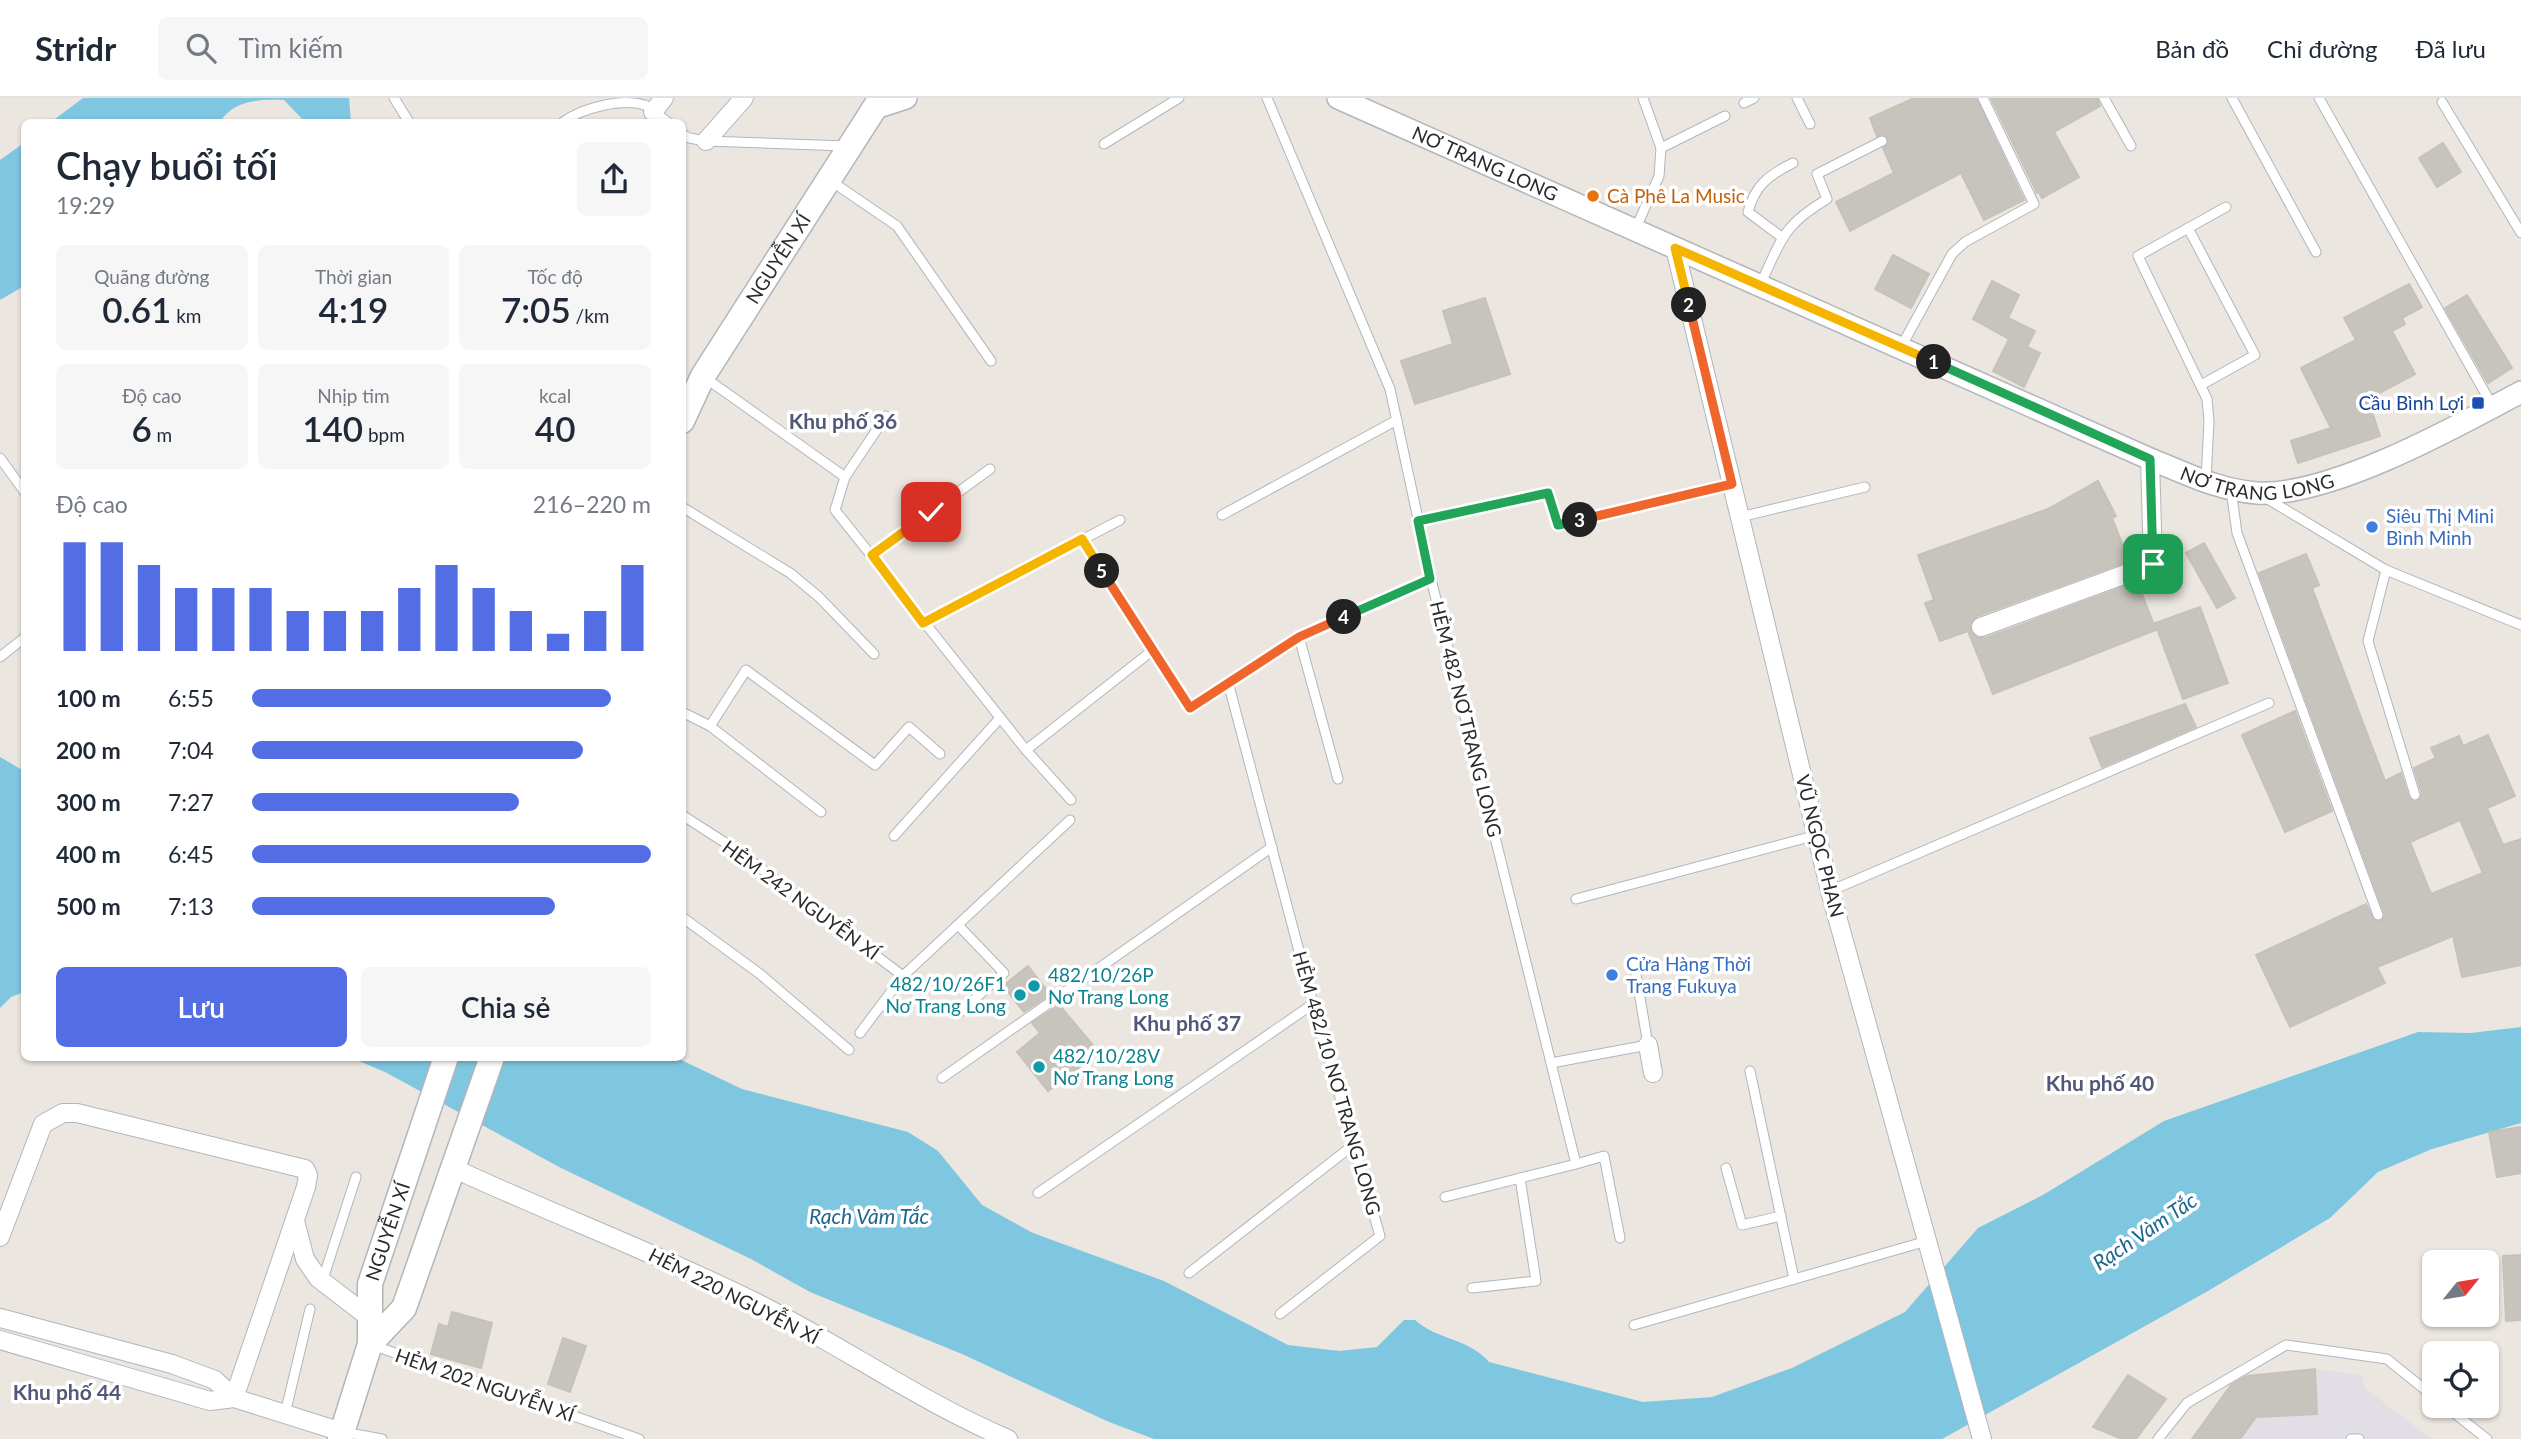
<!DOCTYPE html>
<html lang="vi">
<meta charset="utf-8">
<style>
:root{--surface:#fff;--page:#f6f6f7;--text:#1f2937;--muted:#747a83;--line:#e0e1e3;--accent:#536ee4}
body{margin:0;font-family:Lato,sans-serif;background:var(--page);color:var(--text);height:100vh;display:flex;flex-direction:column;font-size:26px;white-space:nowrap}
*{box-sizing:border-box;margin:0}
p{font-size:23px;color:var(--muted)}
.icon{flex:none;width:38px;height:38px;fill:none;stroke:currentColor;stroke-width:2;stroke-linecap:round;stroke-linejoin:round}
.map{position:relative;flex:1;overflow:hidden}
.side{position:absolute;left:21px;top:21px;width:665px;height:942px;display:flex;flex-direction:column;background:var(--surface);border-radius:10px;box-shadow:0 2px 5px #0004}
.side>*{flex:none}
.needle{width:46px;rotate:60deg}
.tools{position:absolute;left:2422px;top:1152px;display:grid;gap:14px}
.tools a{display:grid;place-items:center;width:77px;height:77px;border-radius:10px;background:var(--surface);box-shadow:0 2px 5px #0004;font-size:35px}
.pin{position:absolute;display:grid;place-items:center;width:60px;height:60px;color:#fff;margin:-30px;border-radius:14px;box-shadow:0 4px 10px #0006}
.km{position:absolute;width:35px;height:35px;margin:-18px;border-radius:50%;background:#222;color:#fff;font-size:19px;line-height:35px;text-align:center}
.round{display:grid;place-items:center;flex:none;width:74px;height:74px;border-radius:10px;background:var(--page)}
.head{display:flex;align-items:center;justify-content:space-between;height:119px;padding:0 35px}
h1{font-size:38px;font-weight:600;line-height:52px}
.figures{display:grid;grid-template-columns:repeat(3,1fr);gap:10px;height:119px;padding:7px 35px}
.figures div{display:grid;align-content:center;border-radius:10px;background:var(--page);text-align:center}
.figures b{font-size:35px;font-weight:600}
.figures small{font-size:19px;font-weight:400}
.figures p{font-size:19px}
.chart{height:196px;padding:14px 35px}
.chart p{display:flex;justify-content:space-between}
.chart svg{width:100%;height:126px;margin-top:7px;stroke:var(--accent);stroke-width:6}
.button{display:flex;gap:14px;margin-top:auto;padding:14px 35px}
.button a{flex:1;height:80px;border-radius:10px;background:var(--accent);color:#fff;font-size:28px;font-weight:600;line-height:80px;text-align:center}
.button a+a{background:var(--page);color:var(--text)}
ul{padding:0 35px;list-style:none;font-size:23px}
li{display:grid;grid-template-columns:112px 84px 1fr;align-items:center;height:52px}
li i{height:18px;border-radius:9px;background:var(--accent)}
header{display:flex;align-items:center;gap:42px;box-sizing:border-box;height:98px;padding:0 35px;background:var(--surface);border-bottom:2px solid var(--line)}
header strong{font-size:33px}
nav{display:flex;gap:38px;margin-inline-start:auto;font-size:24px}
.search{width:490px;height:63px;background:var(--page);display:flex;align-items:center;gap:18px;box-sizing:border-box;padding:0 24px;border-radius:10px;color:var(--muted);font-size:26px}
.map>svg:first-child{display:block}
.industrial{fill:#e1dfe5}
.water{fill:#7fc6e0}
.building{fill:#c7c4bd;stroke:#c7c2b9;stroke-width:2;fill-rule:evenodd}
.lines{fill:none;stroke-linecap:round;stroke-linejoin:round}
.service-casing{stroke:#b3b5bd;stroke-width:11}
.minor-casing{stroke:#b3b5bd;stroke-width:20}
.tertiary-casing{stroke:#b3b5bd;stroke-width:24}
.secondary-casing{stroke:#b3b5bd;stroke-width:27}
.service{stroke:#fff;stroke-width:9}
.minor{stroke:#fff;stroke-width:18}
.tertiary{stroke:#fff;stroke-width:21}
.secondary{stroke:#fff;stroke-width:24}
.split-1-casing{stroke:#fff;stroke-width:14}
.split-2-casing{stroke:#fff;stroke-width:14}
.split-3-casing{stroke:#fff;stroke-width:14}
.split-4-casing{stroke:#fff;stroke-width:14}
.split-5-casing{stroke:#fff;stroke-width:14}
.split-6-casing{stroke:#fff;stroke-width:14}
.split-1{stroke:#22a559;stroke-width:9}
.split-2{stroke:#f5b400;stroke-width:9}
.split-3{stroke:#f0652b;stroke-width:9}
.split-4{stroke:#22a559;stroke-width:9}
.split-5{stroke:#f0652b;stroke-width:9}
.split-6{stroke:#f5b400;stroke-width:9}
.food-dot{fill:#e8710a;stroke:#fff;stroke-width:2.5}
.transit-dot{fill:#1a4fb4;stroke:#fff;stroke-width:2.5}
.shop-dot{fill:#3f7fe0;stroke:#fff;stroke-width:2.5}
.culture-dot{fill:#0f9aa8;stroke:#fff;stroke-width:2.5}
.labels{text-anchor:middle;stroke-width:7;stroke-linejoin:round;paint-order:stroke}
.street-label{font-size:19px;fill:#2b2b2b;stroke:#fff}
.food-label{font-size:19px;fill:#c56008;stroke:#fff;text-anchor:start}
.transit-label{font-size:19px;fill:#164399;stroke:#fff;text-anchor:end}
.shop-label{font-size:19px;fill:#366cbe;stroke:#fff;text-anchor:start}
.culture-label{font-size:19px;fill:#0d838f;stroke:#fff;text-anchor:start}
.neighbourhood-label{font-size:21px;font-weight:bold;fill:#515877;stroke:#fff}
.water-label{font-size:21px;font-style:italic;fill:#1e668d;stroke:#fff}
</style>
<header>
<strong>Stridr</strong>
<div class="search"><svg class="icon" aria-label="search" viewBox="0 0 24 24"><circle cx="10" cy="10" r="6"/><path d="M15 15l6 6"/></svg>Tìm kiếm</div>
<nav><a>Bản đồ</a><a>Chỉ đường</a><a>Đã lưu</a></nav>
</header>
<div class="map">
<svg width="2521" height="1341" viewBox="0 0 2521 1341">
<rect width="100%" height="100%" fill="#ebe6df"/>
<!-- industrial -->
<path class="industrial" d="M2315,1271L2362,1277L2366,1291L2432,1341H2192L2238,1279Z"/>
<!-- water -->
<g class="water">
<path d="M83,0H349L351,24H305L284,2C260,1 234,2 220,24H51Z"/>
<path d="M24,45V188L0,202V62Z"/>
<path d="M0,659L24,673V894L11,899L0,910Z"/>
<path d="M2521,929V1025L2432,1051L2378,1074L2330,1120L2208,1193L1942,1341H1154L1109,1324L962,1256L810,1194L751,1161L561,1070L387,975L350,959H675L742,991L908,1034L938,1053L982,1107L1033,1135L1164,1183L1288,1247L1339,1253L1377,1249L1404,1222H1415C1437,1242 1469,1240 1489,1264L1643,1304L1712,1299L1792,1270L1905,1214L1978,1130L2043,1097L2164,1023L2418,934L2471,935Z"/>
</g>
<!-- building -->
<g class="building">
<path d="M1914,0H1976L2024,102L1984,122L1961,75L1850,133L1836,104L1894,75L1883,50L1888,46V40L1883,36L1877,38L1870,20Z"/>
<path d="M1991,0H2097L2100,8L2054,34L2079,79L2042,100L2039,94L2037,95Z"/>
<path d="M2443,45L2461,74L2437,89L2419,60Z"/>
<path d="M1893,157L1929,176L1911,210L1875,191Z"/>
<path d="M1992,183L2019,197L2008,220L2035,233L2027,249L2040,255L2024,289L1993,273L2009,241L1973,221Z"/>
<path d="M2409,186L2422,209L2402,220L2405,226L2392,233L2415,276L2368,301L2380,338L2298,365L2291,343L2331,330L2301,270L2356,242L2344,220Z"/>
<path d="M2467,197L2512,270L2488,285L2445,210Z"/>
<path d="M1485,200L1510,276L1415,306L1401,263L1453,246L1443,213Z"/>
<path d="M2098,383L2116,418L2112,420L2129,463L1977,518L1970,526L1971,534L1978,540H1985L2137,484L2156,532L1993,596L1968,533L1940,543L1925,505L1934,502L1918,457L2048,411Z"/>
<path d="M2204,445L2235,500L2217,510L2186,455Z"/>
<path d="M2306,456L2319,487L2312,490L2385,683L2401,675L2409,700L2418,703L2422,696L2414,670L2436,660L2431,650L2459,638L2463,648L2488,637L2515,698L2487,710L2503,747L2521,741V867L2462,879L2453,838L2377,869L2385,885L2290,929L2256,857L2366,806L2374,823H2381L2385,817L2259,475ZM2460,722L2483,775L2431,796L2410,744Z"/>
<path d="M2200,509L2228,585L2183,601L2155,525Z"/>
<path d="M2185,606L2196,629L2102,669L2090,640Z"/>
<path d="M2295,613L2332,713L2285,734L2242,637Z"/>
<path d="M1028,868L1050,896L1024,914L1003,888Z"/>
<path d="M1059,907L1099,954L1048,993L1017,954L1040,935L1032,925Z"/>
<path d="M2521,1029V1075L2497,1079L2489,1034Z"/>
<path d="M2521,1157V1222L2506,1223L2503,1158Z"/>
<path d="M452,1214L492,1225L481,1270L431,1256L439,1226L448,1229Z"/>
<path d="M563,1240L586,1248L570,1294L548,1286Z"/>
<path d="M2315,1271L2317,1316L2256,1319L2240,1341H2192L2231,1287L2247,1278Z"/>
<path d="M2128,1277L2166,1301L2136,1341H2122L2093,1329Z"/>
</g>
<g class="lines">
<!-- service casing -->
<g class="service-casing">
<g id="service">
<path d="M394,0L409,24"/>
<path d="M1267,0L1390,291L1431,481L1576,1066L1604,1058L1620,1140"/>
<path d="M1797,0L1810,26"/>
<path d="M2104,0L2131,48"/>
<path d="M2232,0L2316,154"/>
<path d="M2319,0L2493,309"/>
<path d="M2442,4L2521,135"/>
<path d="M1744,5L1754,0"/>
<path d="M563,24C582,10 621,0 645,7C652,10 661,20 668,24"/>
<path d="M682,36L689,40L706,43L845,48"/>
<path d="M1104,46L1179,0"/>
<path d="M1661,50L1725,18"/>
<path d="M831,83L897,128L991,263"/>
<path d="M2188,130L2255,257L2201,287"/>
<path d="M1635,132L1659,78L1661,50L1643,0"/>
<path d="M1783,140L1748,114C1755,87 1769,77 1793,65"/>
<path d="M1760,187C1782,141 1782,128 1827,101L1817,76L1882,43"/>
<path d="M1901,249L1952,156L1965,144L2034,106L1983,0"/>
<path d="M704,279L845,379L835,412L1026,652L1071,702"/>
<path d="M0,360L24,393"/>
<path d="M845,379L886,318"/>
<path d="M2206,382L2209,323L2207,301L2138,158L2226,109"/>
<path d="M2231,392L2237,435L2378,817"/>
<path d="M2266,400L2386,472L2521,527"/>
<path d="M682,409L790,475L819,499L874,556"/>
<path d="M1222,417L1397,322"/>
<path d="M1740,419L1865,389"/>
<path d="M1418,423L1548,395L1558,427L1732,386"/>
<path d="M1082,441L1190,609L1228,584"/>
<path d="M872,457L990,371"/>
<path d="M2386,472L2368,543L2415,697"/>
<path d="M923,525L1120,422"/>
<path d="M1299,539L1338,681"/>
<path d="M0,559L24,540"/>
<path d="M682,614L710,628L821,714"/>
<path d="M710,628L746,572L875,667L909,629L940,656"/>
<path d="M1026,652L1153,552"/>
<path d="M682,717L738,753L903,878L1070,722"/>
<path d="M894,738L1000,620"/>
<path d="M1830,793L2269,605"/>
<path d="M1576,801L1817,737"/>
<path d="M682,819L760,876L849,952"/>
<path d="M958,827L1004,875L959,915"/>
<path d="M860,935L903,878"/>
<path d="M1551,965L1648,947L1634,864"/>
<path d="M1750,973L1794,1181"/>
<path d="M942,980L1272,749"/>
<path d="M1726,1070L1742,1127L1781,1118"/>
<path d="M1038,1095L1313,906"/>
<path d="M1445,1099L1576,1066"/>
<path d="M1189,1175L1352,1048"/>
<path d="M322,1184L356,1079"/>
<path d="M1472,1190L1536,1183L1520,1080"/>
<path d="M1280,1216L1380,1138L1313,906L1228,584L1299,539L1431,481"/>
<path d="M1634,1227L1927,1143"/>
<path d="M372,1247L639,1341"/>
<path d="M2444,1307L2487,1341"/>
<path d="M285,1316L310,1211"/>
<path d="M343,1334L382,1341"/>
<path d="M2158,1341L2187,1305L2286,1247L2387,1261L2434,1299"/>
<path d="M2351,1341H2359"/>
</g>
</g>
<!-- minor casing -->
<g class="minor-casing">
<g id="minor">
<path d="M653,14L664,0"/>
<path d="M706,43L744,0"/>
<path d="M1675,150L1830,793L1982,1341"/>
<path d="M1981,529L2153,466L2150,361"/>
<path d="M1648,947L1653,975"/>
<path d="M453,1070C554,1117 659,1156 759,1206C844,1249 921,1304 1008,1341"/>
<path d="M295,1123L305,1161L318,1180L370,1220"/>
<path d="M0,1139L43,1026L63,1015H77L305,1071L308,1077L306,1089L234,1300"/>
<path d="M0,1220L172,1266L215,1282L234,1300"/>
<path d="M0,1242L210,1303L234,1300L342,1334"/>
</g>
</g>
<!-- tertiary casing -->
<g class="tertiary-casing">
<g id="tertiary">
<path id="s1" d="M1338,0L2150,361C2185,375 2218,392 2257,395C2330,399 2456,329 2521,294"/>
<path d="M872,11L906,0"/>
</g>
</g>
<!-- secondary casing -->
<g class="secondary-casing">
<g id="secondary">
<path id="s2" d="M682,323L703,278L881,0"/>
<path d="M370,1246L404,1210L492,959"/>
<path id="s3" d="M340,1341L370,1246V1186L446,959"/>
</g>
</g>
<!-- service -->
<use href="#service" class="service"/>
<!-- minor -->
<use href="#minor" class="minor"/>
<!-- tertiary -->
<use href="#tertiary" class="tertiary"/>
<!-- secondary -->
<use href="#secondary" class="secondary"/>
</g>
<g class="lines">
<!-- split-1 casing -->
<g class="split-1-casing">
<path id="split-1" d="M1934,264L2150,361L2153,466"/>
</g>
<!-- split-2 casing -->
<g class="split-2-casing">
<path id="split-2" d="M1689,207L1675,150L1934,264"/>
</g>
<!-- split-3 casing -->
<g class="split-3-casing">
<path id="split-3" d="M1580,422L1732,386L1689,207"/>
</g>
<!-- split-4 casing -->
<g class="split-4-casing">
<path id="split-4" d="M1344,519L1430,481L1418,423L1548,395L1558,427L1580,422"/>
</g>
<!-- split-5 casing -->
<g class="split-5-casing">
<path id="split-5" d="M1102,473L1190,610L1299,539L1344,519"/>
</g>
<!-- split-6 casing -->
<g class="split-6-casing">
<path id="split-6" d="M931,414L872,457L923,525L1082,441L1102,473"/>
</g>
<!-- split-1 -->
<use href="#split-1" class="split-1"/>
<!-- split-2 -->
<use href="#split-2" class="split-2"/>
<!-- split-3 -->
<use href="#split-3" class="split-3"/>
<!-- split-4 -->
<use href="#split-4" class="split-4"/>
<!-- split-5 -->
<use href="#split-5" class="split-5"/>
<!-- split-6 -->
<use href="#split-6" class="split-6"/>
</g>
<!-- markers -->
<circle class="food-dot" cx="1593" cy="98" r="7"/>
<rect class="transit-dot" x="2471" y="298" width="14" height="14" rx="3.5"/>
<g class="shop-dot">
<circle cx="2372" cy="429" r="7"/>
<circle cx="1612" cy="877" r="7"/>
</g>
<g class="culture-dot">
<circle cx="1034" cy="888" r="7"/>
<circle cx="1020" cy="897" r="7"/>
<circle cx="1039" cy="969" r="7"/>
</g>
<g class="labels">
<!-- street labels -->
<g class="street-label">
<text dy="7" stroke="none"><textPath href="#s1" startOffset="161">NƠ TRANG LONG</textPath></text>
<text dy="7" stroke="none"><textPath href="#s2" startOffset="189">NGUYỄN XÍ</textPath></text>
<text dy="7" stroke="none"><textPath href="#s1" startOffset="1001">NƠ TRANG LONG</textPath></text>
<text transform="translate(1466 621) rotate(76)" y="7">HẺM 482 NƠ TRANG LONG</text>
<text transform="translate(1820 748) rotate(76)" y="7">VŨ NGỌC PHAN</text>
<text transform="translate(801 802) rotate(36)" y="7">HẺM 242 NGUYỄN XÍ</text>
<text transform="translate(1337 985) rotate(74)" y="7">HẺM 482/10 NƠ TRANG LONG</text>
<text dy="7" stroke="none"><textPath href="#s3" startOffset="215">NGUYỄN XÍ</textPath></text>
<text transform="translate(734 1198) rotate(27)" y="7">HẺM 220 NGUYỄN XÍ</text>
<text transform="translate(485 1287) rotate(19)" y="7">HẺM 202 NGUYỄN XÍ</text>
</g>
<!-- food labels -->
<g class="food-label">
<text x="1607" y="105">Cà Phê La Music</text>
</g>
<!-- transit labels -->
<g class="transit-label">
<text x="2464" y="312">Cầu Bình Lợi</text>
</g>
<!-- shop labels -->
<g class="shop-label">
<text x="2386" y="425">Siêu Thị Mini<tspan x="2386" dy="22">Bình Minh</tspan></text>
<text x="1626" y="873">Cửa Hàng Thời<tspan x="1626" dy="22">Trang Fukuya</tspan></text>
</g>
<!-- culture labels -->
<g class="culture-label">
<text x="1048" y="884">482/10/26P<tspan x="1048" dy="22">Nơ Trang Long</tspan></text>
<text x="1006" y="893" text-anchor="end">482/10/26F1<tspan x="1006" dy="22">Nơ Trang Long</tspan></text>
<text x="1053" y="965">482/10/28V<tspan x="1053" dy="22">Nơ Trang Long</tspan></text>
</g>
<!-- neighbourhood labels -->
<g class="neighbourhood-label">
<text x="843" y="331">Khu phố 36</text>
<text x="1187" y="933">Khu phố 37</text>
<text x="2100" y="993">Khu phố 40</text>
<text x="67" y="1302">Khu phố 44</text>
</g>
<!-- water labels -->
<g class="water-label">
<text x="869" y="1126">Rạch Vàm Tắc</text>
<text transform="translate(2145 1134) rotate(-34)" y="7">Rạch Vàm Tắc</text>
</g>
</g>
</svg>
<div class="tools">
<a><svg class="needle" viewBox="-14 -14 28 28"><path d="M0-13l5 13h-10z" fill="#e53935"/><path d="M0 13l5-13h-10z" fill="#747a83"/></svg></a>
<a><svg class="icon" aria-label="locate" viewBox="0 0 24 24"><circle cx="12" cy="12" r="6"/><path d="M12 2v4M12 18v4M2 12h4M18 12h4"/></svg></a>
</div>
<div class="pin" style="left:2153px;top:466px;background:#1e9e55"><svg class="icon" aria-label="arrive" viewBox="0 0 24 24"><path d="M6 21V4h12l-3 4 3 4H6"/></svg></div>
<div class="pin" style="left:931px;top:414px;background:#d93025"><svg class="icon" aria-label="check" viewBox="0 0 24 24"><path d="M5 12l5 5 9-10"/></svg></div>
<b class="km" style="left:1934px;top:264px">1</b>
<b class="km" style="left:1689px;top:207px">2</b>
<b class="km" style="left:1580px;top:422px">3</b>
<b class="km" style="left:1344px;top:519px">4</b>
<b class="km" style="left:1102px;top:473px">5</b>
<section class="side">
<div class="head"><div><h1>Chạy buổi tối</h1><p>19:29</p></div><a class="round"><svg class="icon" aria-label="share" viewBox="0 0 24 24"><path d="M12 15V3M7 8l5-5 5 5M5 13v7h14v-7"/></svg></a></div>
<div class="figures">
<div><p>Quãng đường</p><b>0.61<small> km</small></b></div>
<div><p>Thời gian</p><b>4:19</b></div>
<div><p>Tốc độ</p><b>7:05<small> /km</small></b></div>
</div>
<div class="figures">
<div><p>Độ cao</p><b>6<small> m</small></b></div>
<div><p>Nhịp tim</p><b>140<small> bpm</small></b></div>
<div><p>kcal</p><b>40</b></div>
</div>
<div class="chart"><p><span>Độ cao</span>216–220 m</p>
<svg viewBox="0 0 160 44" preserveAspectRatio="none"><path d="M5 44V6M15 44V6M25 44V14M35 44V22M45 44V22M55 44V22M65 44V30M75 44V30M85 44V30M95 44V22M105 44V14M115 44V22M125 44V30M135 44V38M145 44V30M155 44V14"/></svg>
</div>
<ul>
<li><b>100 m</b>6:55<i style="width:90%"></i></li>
<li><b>200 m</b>7:04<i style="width:83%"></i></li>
<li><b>300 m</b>7:27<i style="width:67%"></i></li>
<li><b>400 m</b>6:45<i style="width:100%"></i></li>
<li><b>500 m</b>7:13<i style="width:76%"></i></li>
</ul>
<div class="button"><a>Lưu</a><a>Chia sẻ</a></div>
</section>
</div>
